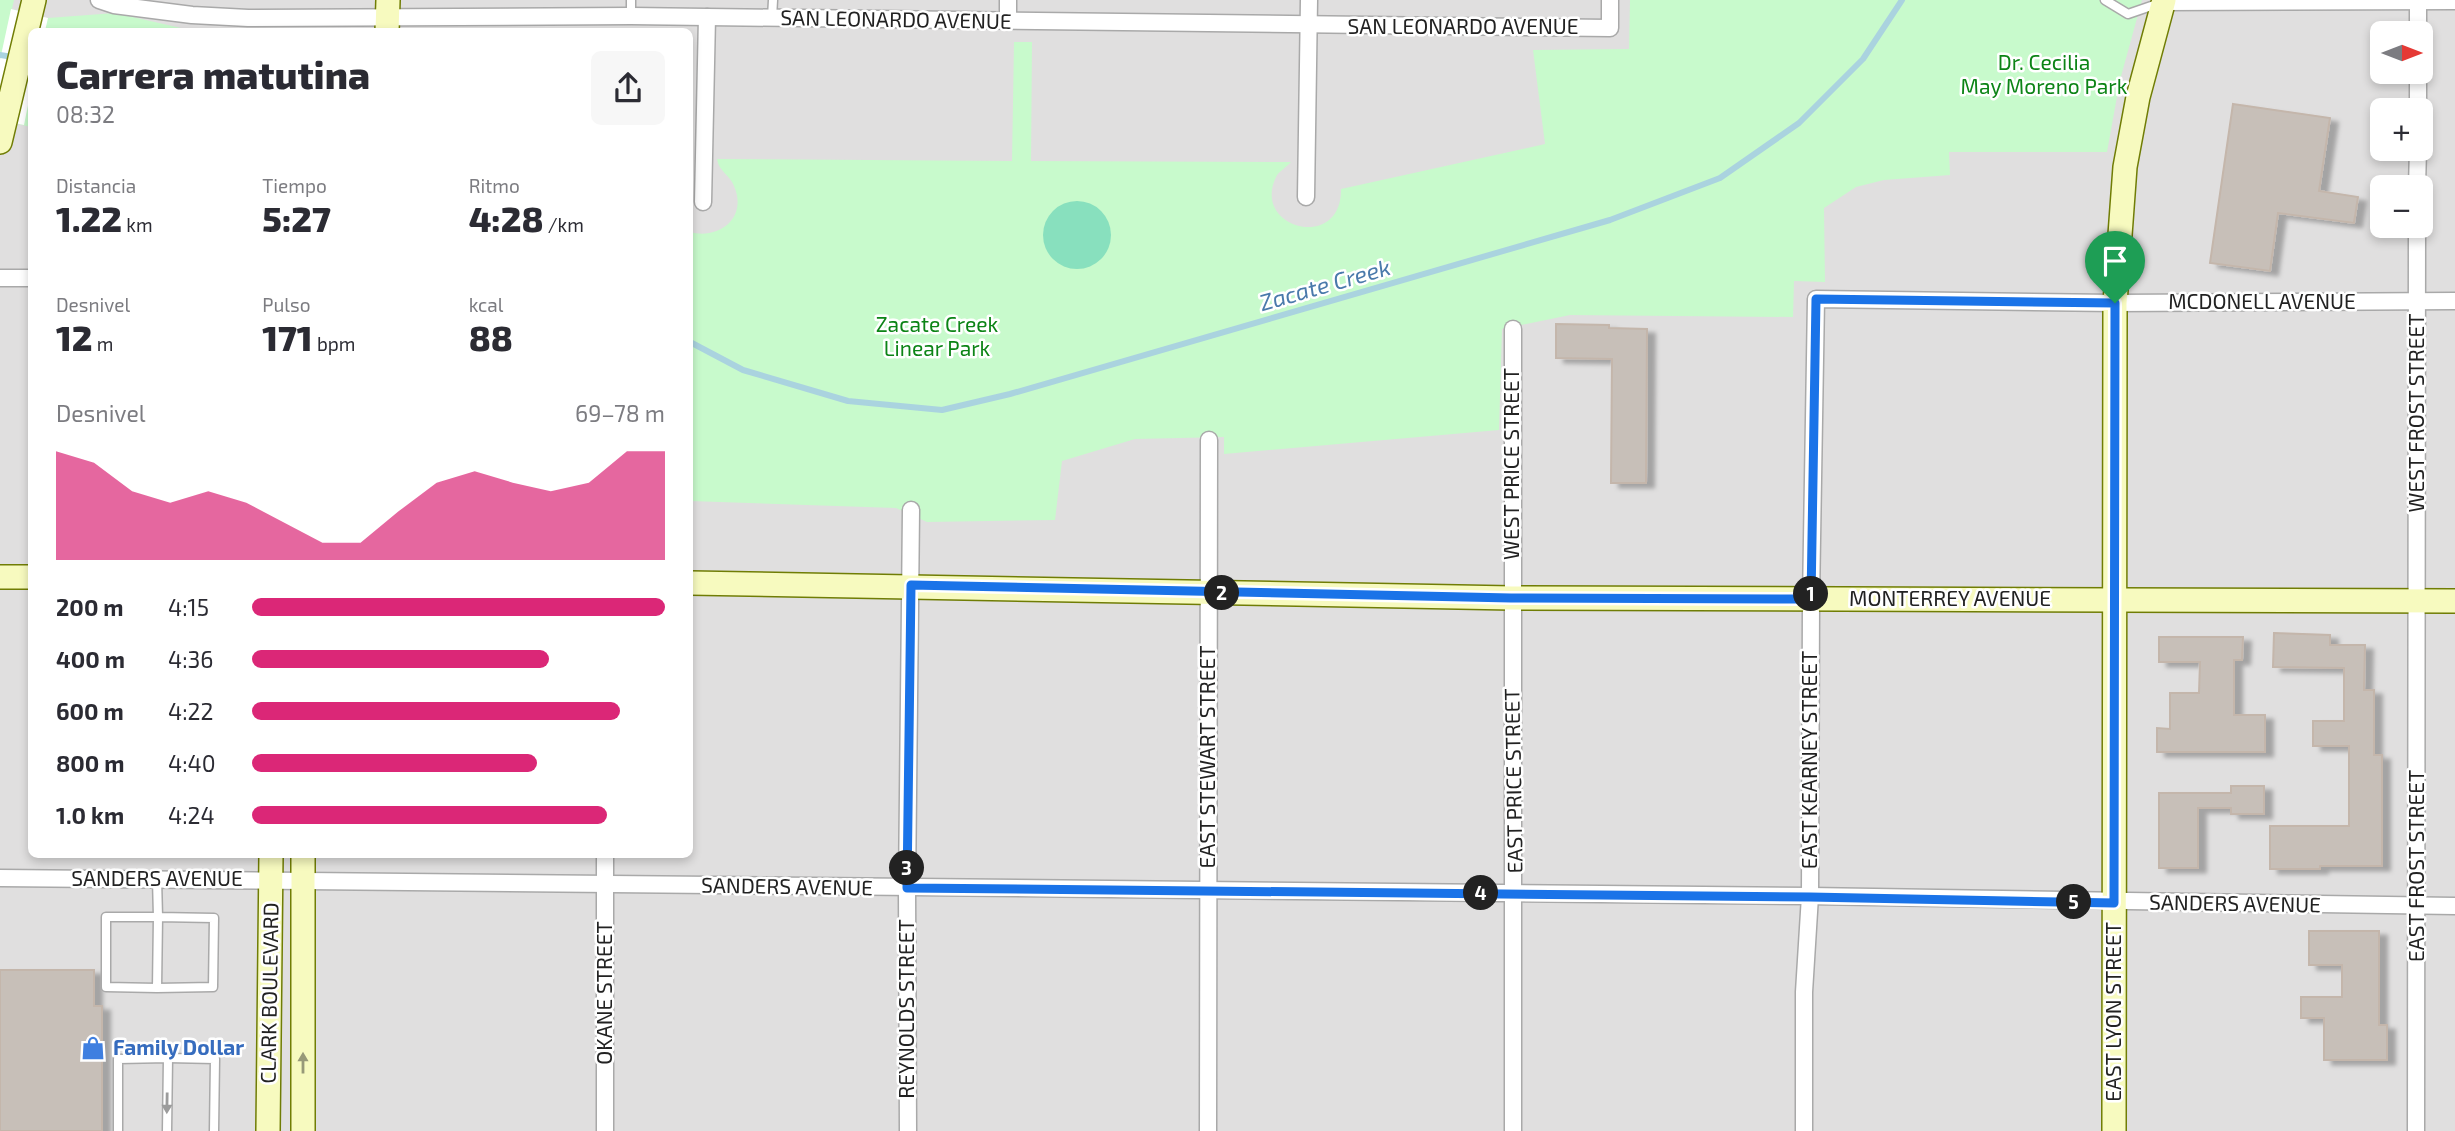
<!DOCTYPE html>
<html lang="es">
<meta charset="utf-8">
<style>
:root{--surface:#fff;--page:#f7f7f7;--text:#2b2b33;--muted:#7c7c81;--accent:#db2777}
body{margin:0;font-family:"Exo 2",sans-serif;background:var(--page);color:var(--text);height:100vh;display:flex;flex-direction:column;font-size:26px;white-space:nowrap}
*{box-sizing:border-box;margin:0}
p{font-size:23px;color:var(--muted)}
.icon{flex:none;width:38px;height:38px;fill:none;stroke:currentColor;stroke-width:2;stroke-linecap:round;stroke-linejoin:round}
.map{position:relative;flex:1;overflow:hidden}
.drawer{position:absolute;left:28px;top:28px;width:665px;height:830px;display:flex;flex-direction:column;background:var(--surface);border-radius:10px;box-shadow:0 4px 10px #0003}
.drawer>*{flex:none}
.needle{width:46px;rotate:90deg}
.tools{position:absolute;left:2370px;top:21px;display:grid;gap:14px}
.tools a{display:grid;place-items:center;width:63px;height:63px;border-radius:10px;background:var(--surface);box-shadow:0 4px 10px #0003;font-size:35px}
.pin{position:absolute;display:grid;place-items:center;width:60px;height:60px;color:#fff;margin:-72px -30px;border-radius:50% 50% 50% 0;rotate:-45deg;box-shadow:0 0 7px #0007}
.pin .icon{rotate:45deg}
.km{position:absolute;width:35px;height:35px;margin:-18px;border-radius:50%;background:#222;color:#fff;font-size:19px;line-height:35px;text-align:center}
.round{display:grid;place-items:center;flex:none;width:74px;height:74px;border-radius:10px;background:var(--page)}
.overview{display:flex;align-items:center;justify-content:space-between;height:119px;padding:0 28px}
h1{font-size:38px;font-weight:800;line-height:52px}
.metrics{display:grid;grid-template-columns:repeat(3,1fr);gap:10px;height:119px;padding:7px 28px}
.metrics div{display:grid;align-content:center}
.metrics b{font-size:35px;font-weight:800}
.metrics small{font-size:19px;font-weight:400}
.metrics p{font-size:19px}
.chart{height:196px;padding:14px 28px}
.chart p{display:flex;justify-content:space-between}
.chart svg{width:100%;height:126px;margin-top:7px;fill:var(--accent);opacity:.7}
ul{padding:0 28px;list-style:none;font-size:23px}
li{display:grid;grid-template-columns:112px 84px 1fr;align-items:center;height:52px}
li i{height:18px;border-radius:9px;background:var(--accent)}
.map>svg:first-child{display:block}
.residential{fill:#e0dfdf;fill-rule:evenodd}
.park{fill:#c8facc}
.pitch{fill:#88e0be}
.pier{fill:#fff}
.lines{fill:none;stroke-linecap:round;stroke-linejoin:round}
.stream{stroke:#aad3df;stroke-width:6}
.building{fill:#c7bfb8;stroke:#c4b6ab;stroke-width:2;filter:url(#shadow)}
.lane-casing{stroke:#a9a9a9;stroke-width:11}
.street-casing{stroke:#a9a9a9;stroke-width:19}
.secondary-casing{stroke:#707d05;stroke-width:26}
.lane{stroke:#fff;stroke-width:8}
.street{stroke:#fff;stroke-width:16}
.secondary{stroke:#f7fabf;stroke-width:23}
.oneway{fill:#979978}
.oneway2{fill:#9c9c9c}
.route-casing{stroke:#fff;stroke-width:14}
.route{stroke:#1a73e8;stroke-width:9}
.labels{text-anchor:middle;stroke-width:5;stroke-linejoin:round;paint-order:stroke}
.street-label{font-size:21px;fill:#222;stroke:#fff}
.park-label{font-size:21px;fill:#0c8416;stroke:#fff}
.shop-label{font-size:21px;font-weight:bold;fill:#366cbe;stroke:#fff;text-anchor:start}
.water-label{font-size:23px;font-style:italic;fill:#4a7aab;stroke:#fff}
</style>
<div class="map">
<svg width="2455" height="1131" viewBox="0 0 2455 1131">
<defs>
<filter id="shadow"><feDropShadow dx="8" dy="4.5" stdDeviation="2" flood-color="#0004"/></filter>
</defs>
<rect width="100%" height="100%" fill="#f2efe9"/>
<!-- residential -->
<path class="residential" d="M0,0H2455V1131H0ZM32,32H690V854H32ZM2382,33H2420V72H2382ZM2382,110H2420V149H2382ZM2382,187H2420V226H2382Z"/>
<!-- park -->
<g class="park">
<path d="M0,0H14L12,9L48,18L115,13L181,28L213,31L32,32L31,127L0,120Z"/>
<path d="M1630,0H2142L2120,80L2107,152H1949L1950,175L1884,180L1856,187L1824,208L1825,282L1794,281L1793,317L1570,315L1502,329L1499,430L1224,454V437L1135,439L1062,461L1055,520L927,522L896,508L690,501V232C719,240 748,218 734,186C730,175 719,172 717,159L1012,161L1014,42H1032L1031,161L1291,162C1287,167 1279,171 1276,177C1251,229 1342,252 1341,189L1545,144L1533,50L1629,49Z"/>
</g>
<!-- pitch -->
<circle class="pitch" cx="1077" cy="235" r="34"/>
<!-- pier -->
<path class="pier" d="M11,9L48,18L45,31L32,32L31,90L24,125L0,120V60Z"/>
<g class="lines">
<!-- stream -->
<g class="stream">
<path d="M0,55L32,60"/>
<path d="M690,342L743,370L848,401L942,410L1010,394L1610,220L1720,178L1799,123L1863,59L1902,0"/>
</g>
</g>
<!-- building -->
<g class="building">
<path d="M2233,104L2330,118L2319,191L2358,197L2354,223L2278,213L2270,271L2210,263Z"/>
<path d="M1556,324L1609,325V328L1647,329L1646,483H1611L1612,359L1556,358Z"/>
<path d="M2274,633L2330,635V645H2365L2364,690H2374V755H2382V866H2320V869H2270V826H2349V746H2313V721H2344V668L2273,667Z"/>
<path d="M2159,637H2243L2242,660H2234V715H2265V752H2157V728L2170,729V693H2199L2200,662H2159Z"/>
<path d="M2231,786H2264V814H2231V808H2198V868H2159V793H2231Z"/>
<path d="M2309,931H2379V1025H2387V1060H2324V1018H2301V997H2342V965H2309Z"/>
<path d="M0,970H94V1006H102V1131H0Z"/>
</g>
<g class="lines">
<!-- lane casing -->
<g class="lane-casing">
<g id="lane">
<path d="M2105,0L2128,14L2160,3"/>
<path d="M631,16V0"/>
<path d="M772,18L773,0"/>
<path d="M157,988L106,987V917H158L157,988L213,987L214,918L158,917L157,879"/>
<path d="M168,1058L215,1059L214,1131"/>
<path d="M118,1131V1059L168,1058L167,1131"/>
</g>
</g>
<!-- street casing -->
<g class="street-casing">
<g id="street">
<path d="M99,0L114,5L192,15L248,18L631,16L1610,28V0"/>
<path d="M2163,2L2455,1"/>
<path d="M1008,22V0"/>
<path d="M2418,33V0"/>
<path d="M2418,110V72"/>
<path d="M2417,187L2418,149"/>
<path d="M1306,197L1309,0"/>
<path d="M703,202L707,17"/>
<path d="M0,278H32"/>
<path d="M0,878L1810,896L2455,906"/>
<path d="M605,1131V854"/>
<path d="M908,1131L907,888L911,510"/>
<path d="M1208,1131L1209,440"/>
<path d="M1513,1131C1515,864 1511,596 1513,329"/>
<path d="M1804,1131V992L1810,896L1811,599L1816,299L2115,303L2455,301"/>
<path d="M2416,1131L2417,226"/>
</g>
</g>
<!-- secondary casing -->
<g class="secondary-casing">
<g id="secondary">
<path d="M387,32L388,0"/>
<path d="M0,142L34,0"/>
<path d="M0,577H32"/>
<path d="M690,583L1512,598L2455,601"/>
<path d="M268,1131L271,854"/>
<path d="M303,1131V854"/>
<path d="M2114,1131L2115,303L2125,167L2138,97L2164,0"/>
</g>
</g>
<!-- lane -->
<use href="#lane" class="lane"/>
<!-- street -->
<use href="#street" class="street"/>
<!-- secondary -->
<use href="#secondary" class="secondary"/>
</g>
<!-- one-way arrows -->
<defs><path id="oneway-solid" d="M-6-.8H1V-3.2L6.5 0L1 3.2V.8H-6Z" transform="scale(1.75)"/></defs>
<use class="oneway" href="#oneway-solid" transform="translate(303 1063) rotate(-90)"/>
<use class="oneway2" href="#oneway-solid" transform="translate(167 1103) rotate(91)"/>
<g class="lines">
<!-- route casing -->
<g class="route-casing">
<path id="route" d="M1816,299L2115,303L2114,903L1810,897L907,888L911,585L1511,598L1811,599Z"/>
</g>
<!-- route -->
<use href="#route" class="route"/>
</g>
<!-- icons -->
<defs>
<g id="shop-bare" transform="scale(1.89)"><path d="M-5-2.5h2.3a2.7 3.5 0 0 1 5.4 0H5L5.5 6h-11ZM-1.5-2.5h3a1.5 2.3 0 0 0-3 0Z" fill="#3f7fe0" stroke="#fff" stroke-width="2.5" paint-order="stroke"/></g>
</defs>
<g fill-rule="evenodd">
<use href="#shop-bare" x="93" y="1048"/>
</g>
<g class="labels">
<!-- street labels -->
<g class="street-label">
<text transform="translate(896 20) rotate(1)" y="7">SAN LEONARDO AVENUE</text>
<text x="1463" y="34">SAN LEONARDO AVENUE</text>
<text x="2262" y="309">MCDONELL AVENUE</text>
<text transform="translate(2417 413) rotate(-90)" y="7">WEST FROST STREET</text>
<text transform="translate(1512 464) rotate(-90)" y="7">WEST PRICE STREET</text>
<text x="1950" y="606">MONTERREY AVENUE</text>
<text transform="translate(1208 757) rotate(-90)" y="7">EAST STEWART STREET</text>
<text transform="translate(1810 760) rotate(-90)" y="7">EAST KEARNEY STREET</text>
<text transform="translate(1514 781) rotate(-91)" y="7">EAST PRICE STREET</text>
<text transform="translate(2417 866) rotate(-90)" y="7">EAST FROST STREET</text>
<text x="157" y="886">SANDERS AVENUE</text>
<text transform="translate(787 887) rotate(1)" y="7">SANDERS AVENUE</text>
<text transform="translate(2235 904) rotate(1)" y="7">SANDERS AVENUE</text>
<text transform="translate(270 993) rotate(-89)" y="7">CLARK BOULEVARD</text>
<text transform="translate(605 993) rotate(-90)" y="7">OKANE STREET</text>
<text transform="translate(907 1009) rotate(-90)" y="7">REYNOLDS STREET</text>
<text transform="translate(2114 1012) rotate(-90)" y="7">EAST LYON STREET</text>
</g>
<!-- park labels -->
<g class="park-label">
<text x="2044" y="70">Dr. Cecilia<tspan x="2044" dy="24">May Moreno Park</tspan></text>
<text x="937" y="332">Zacate Creek<tspan x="937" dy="24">Linear Park</tspan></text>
</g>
<!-- shop labels -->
<g class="shop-label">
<text x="113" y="1055">Family Dollar</text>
</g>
<!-- water labels -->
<g class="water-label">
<text transform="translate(1325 285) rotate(-16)" y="8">Zacate Creek</text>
</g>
</g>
</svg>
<div class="tools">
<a><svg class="needle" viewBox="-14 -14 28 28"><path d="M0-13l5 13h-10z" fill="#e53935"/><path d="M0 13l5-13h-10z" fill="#7c7c81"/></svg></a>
<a>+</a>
<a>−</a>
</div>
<div class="pin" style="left:2115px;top:303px;background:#1e9e55"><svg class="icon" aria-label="arrive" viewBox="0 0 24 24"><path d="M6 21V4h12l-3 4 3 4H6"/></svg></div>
<b class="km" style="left:1811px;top:594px">1</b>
<b class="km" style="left:1222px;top:593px">2</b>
<b class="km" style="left:907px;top:868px">3</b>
<b class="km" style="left:1481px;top:893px">4</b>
<b class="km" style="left:2074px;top:902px">5</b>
<section class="drawer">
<div class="overview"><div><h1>Carrera matutina</h1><p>08:32</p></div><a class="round"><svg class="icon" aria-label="share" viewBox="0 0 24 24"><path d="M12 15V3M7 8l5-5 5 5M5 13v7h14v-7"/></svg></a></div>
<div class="metrics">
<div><p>Distancia</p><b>1.22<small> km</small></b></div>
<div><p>Tiempo</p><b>5:27</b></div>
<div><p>Ritmo</p><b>4:28<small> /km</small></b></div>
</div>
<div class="metrics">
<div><p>Desnivel</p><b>12<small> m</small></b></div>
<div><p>Pulso</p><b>171<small> bpm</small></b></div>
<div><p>kcal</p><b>88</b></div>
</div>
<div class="chart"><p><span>Desnivel</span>69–78 m</p>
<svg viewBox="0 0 160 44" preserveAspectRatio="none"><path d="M0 44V6L10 10L20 20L30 24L40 20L50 24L60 31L70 38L80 38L90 27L100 17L110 13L120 17L130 20L140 17L150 6L160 6V44z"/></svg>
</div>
<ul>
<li><b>200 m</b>4:15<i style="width:100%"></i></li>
<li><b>400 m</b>4:36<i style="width:72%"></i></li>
<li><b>600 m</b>4:22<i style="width:89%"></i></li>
<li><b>800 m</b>4:40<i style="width:69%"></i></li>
<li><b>1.0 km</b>4:24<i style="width:86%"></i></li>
</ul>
</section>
</div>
